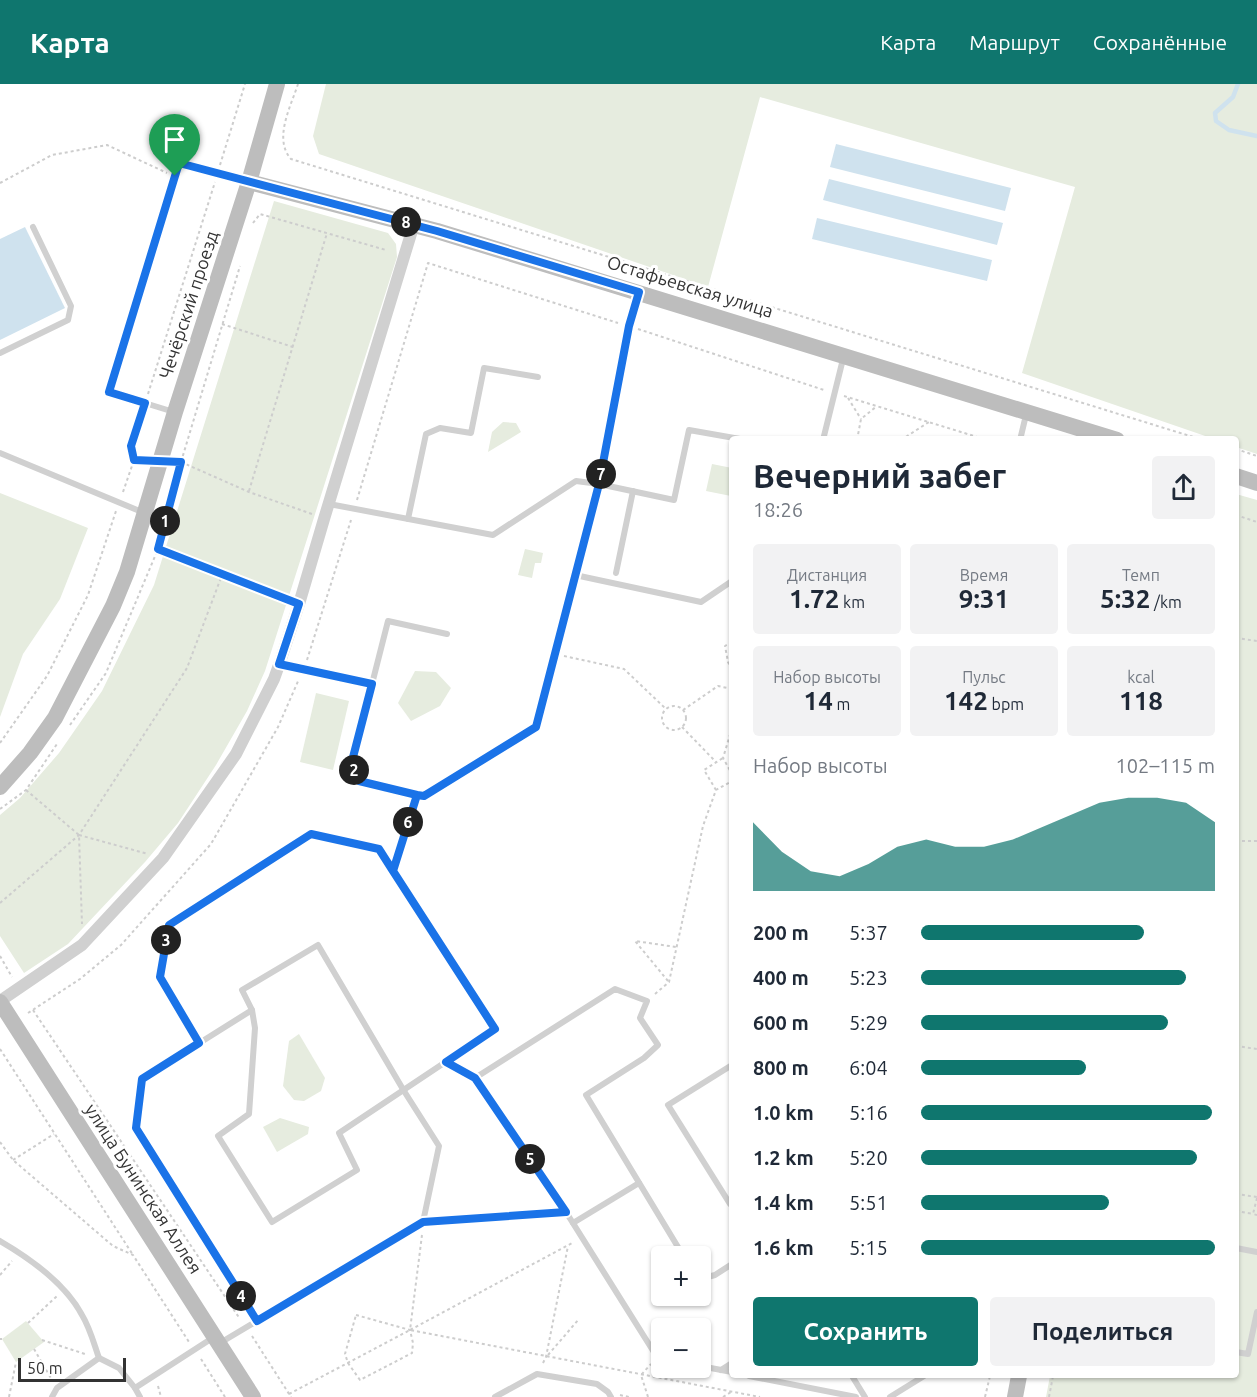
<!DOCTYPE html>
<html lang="ru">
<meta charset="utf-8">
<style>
:root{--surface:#fff;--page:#f2f2f3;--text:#1f2937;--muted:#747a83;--accent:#0f766e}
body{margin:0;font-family:Ubuntu,sans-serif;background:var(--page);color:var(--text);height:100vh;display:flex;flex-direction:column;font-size:22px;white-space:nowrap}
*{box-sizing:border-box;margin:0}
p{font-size:20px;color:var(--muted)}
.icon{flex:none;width:33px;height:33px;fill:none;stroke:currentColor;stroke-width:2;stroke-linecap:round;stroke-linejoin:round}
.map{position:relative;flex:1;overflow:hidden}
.sheet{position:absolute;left:729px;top:352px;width:510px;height:942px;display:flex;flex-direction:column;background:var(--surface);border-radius:6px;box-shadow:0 2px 4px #0004}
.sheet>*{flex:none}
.fabs{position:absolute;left:651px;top:1162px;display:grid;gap:12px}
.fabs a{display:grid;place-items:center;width:60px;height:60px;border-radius:6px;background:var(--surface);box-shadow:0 2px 4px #0004;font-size:30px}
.scale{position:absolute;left:18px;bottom:15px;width:108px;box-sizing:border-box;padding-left:6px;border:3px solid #333;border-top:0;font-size:16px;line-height:21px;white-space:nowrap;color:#333;-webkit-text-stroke:4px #fff;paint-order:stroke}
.pin{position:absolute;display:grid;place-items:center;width:51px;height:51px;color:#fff;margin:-62px -26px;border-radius:50% 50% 50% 0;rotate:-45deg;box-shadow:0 0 6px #0007}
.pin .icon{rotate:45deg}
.km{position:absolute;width:30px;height:30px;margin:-15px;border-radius:50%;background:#222;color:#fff;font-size:16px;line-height:30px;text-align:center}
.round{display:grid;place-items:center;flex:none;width:63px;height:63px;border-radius:6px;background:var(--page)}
.overview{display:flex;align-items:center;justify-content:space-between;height:102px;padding:0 24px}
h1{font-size:33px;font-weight:700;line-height:45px}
.figures{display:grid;grid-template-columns:repeat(3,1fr);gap:9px;height:102px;padding:6px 24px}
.figures div{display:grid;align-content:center;border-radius:6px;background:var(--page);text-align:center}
.figures b{font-size:26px;font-weight:700}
.figures small{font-size:16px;font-weight:400}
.figures p{font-size:16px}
.chart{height:168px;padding:12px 24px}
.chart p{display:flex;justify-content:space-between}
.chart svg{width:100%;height:108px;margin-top:6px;fill:var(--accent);opacity:.7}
.action{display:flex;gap:12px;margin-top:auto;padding:12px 24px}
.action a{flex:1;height:69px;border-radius:6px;background:var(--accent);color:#fff;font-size:24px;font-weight:700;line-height:69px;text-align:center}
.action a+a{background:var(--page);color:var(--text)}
ul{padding:0 24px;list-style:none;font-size:20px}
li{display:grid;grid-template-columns:96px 72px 1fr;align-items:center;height:45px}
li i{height:15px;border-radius:8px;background:var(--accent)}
header{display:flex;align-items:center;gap:36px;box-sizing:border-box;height:84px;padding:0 30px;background:var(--accent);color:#fff}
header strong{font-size:28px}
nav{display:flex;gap:33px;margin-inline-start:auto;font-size:21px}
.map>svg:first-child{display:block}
.green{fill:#e6ecdf}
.water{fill:#cfe2ee}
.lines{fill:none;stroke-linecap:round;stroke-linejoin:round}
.stream{stroke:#cfe2ee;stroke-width:4.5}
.path{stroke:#cdcdcd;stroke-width:2;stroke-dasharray:3 3;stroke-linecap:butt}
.lane{stroke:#d0d0d0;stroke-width:6}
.street{stroke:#d0d0d0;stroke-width:12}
.secondary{stroke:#bdbdbd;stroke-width:16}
.route-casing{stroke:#fff;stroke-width:12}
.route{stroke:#1a73e8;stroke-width:8}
.labels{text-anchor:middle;stroke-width:6;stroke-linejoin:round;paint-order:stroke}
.street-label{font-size:18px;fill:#333;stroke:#fff}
</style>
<header>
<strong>Карта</strong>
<nav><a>Карта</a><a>Маршрут</a><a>Сохранённые</a></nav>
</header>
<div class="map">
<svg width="1257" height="1313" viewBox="0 0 1257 1313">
<rect width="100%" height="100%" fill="#fff"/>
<!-- green -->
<g class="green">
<path d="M326,0H1257V370L1236,363V356L1214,355L1022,289L1075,103L760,13L708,203L319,70L313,52Z"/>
<path d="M274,117L388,149L396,160L397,173L265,587L247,627L216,681L178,739L145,778L68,860L24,889L0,852V731L20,714L59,669L102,607L154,501Z"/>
<path d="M503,338L516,339L521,348L488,368L492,348Z"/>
<path d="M712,380L732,384L731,412L706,407Z"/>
<path d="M0,409L88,444L60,515L23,570L0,633Z"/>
<path d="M1236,410L1257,416V1313H1046L1050,1292H1236Z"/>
<path d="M525,465L543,469L541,479H535L532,494L518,491Z"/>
<path d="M415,587L436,588L451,604L440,622L411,637L398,619Z"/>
<path d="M316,609L349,617L333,686L300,678Z"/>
<path d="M299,950L325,994L321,1007L304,1017L294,1016L283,1002L289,957Z"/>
<path d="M280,1034L309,1043L308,1050L277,1068L263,1043Z"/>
<path d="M26,1237L44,1258L16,1278L2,1255Z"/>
</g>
<!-- water -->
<g class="water">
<path d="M836,60L1011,104L1005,127L830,83Z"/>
<path d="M829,95L1003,139L997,161L823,116Z"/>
<path d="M817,134L992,176L987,197L812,155Z"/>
<path d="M25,143L65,224L0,256V155Z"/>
</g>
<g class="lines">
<!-- stream -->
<path class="stream" d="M1238,0L1233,13L1215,29L1216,37L1229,46L1257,52"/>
<!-- path -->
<g class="path">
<path d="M298,0C291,22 273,55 291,75L1203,356"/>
<path d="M220,81L245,0"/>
<path d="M0,99L52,71L107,61L167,89"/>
<path d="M253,139L260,130L386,166"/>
<path d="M222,240L293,263"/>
<path d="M638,245L824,306"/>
<path d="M148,310L215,98"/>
<path d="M844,312L987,356"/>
<path d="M848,314L861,335"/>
<path d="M857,356L861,335L877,322"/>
<path d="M901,356L929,338"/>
<path d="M1236,365L1257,372"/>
<path d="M134,376L131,362L142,329"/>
<path d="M175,378H181L249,408L312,430"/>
<path d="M249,407L327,149"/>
<path d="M123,408L134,376L145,377"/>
<path d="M357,416L428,179L618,239"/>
<path d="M1236,431L1257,438"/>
<path d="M158,465L286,515"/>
<path d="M1236,554L1257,557"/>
<path d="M732,558L725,562L728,578L732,586"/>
<path d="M564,572L624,585L666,625"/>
<path d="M307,576L351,436"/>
<circle cx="674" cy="634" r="12"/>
<path d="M683,626L718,602L732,605"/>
<path d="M70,641L106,589L158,465L181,378L240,182"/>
<path d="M682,643L716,678"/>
<path d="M732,644L723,674L732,690"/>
<path d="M0,659L47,592L88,511L116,427"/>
<path d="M26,706L79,751L82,840"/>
<path d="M716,706L704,686L723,674"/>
<path d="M0,725L26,706L57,660"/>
<path d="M79,751L148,770"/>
<path d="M1236,757H1257"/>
<path d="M397,774L414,719"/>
<path d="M0,819L79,751L187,584L222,491"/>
<path d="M0,872L12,893"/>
<path d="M668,897L635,857L676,863"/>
<path d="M655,910L669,898L703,742L716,706L732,697"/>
<path d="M33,926L240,1235"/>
<path d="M28,929L80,895L121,861L211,760L278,643L299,595"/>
<path d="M1236,962L1257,965"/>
<path d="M0,965L133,1171"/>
<path d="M456,984L467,990"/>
<path d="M0,1058L13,1076L113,1162L133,1171L189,1258"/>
<path d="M13,1076L54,1050"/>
<path d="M1236,1110L1257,1113"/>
<path d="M1257,1114L1253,1130L1257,1131"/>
<path d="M1236,1127L1253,1130"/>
<path d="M434,1137L554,1128"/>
<path d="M422,1151L410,1246L574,1158"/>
<path d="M0,1191L12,1177"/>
<path d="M356,1231L410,1246L413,1259L412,1269L360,1296L348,1279L345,1270Z"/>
<path d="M28,1239L57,1212"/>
<path d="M252,1252L291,1313"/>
<path d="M0,1255H2"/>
<path d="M42,1256L85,1270"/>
<path d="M34,1265L52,1296"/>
<path d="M548,1271L579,1235"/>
<path d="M201,1275L225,1313"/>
<path d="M543,1279L546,1273L568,1162"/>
<path d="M158,1302L161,1313"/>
<path d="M289,1310L410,1246L760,1313"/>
<path d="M620,1311L629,1313"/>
<path d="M9,1313L16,1278"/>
<path d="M648,1313L641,1291L651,1280"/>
<path d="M723,1313L731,1308"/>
<path d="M985,1313L990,1292"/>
<path d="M1049,1313L1053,1292"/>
</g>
<!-- lane -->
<g class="lane">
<path d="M0,269L68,236L71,222L33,143"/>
<path d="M174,328L109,308L179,79L248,98"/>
<path d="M823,356L843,275"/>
<path d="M1020,356L1026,331"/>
<path d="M0,369L142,428"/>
<path d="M329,420L493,451L576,397L599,400L674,416L689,346L740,355"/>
<path d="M408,435L426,350L440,344L471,349L484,284L538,293"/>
<path d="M616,489L633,407"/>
<path d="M575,491L701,518L732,497"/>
<path d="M279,581L372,600L351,681L359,697L424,712L536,643L599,400L629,242L638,211"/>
<path d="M372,600L388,537L447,550"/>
<path d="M199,959L160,893L169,841L311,751L379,765L495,945L339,1049L357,1086L272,1138L218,1052L249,1030L255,944L252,926"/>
<path d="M732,981L668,1021L730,1120L732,1119"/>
<path d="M573,1139L639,1099"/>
<path d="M0,1157C31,1175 65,1199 82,1231C90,1244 94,1260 99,1274"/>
<path d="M1236,1164L1257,1168"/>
<path d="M700,1195L715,1191L732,1180"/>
<path d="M220,1259L423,1138L439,1062L404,1007L318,861L242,906L252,926L142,995L136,1044L257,1237"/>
<path d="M1236,1268L1248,1270L1257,1228"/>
<path d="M662,1274L657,1273L566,1128L475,994L615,905L647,917L640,934L658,961L644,974L586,1011L684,1173"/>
<path d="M700,1282L732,1288"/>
<path d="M721,1286L732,1279"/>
<path d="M749,1292L856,1313"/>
<path d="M852,1292L865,1313"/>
<path d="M135,1304L140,1313"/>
<path d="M52,1313L57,1304L99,1274L119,1284L135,1304L214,1253"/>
<path d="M495,1313L537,1290L597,1300L608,1308L611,1313"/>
<path d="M890,1313L924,1292"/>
</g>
<!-- street -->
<path class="street" d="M0,917L82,861L163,774L236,670L274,595L279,581L299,520L324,435L414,140"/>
<!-- secondary -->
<g class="secondary">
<path d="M249,98L437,147L1117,356"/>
<path d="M1236,392L1257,399"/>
<path d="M0,703L30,669L55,634L113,522L127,488L175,328L249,98L277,0"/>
<path d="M0,918L253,1313"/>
<path d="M1015,1313L1019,1292"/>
</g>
</g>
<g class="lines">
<!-- route casing -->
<g class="route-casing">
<path id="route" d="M175,92L109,308L145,319L131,362L134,376L181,378L158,465L299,520L279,580L372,600L351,681L359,697L417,711L393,787L379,765L311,750L169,841L160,893L199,959L142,995L136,1044L257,1237L423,1138L566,1128L475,994L446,978L495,945L393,787L417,711L424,712L536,643L599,400L629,242L639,208L437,147L179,79L175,92"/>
</g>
<!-- route -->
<use href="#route" class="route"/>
</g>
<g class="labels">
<!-- street labels -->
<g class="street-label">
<text transform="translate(690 203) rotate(17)" y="6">Остафьевская улица</text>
<text transform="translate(189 221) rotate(-72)" y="6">Чечёрский проезд</text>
<text transform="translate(143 1105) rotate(57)" y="6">улица Бунинская Аллея</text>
</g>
</g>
</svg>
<div class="fabs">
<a>+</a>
<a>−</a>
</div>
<div class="scale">50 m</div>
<div class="pin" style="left:175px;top:92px;background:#1e9e55"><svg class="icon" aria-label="arrive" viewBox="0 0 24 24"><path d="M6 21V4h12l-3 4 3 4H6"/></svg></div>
<b class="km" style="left:165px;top:437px">1</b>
<b class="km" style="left:354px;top:686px">2</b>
<b class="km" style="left:166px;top:856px">3</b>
<b class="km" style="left:241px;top:1212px">4</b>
<b class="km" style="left:530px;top:1075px">5</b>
<b class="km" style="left:408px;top:738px">6</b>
<b class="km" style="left:601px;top:390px">7</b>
<b class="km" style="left:406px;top:138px">8</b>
<section class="sheet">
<div class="overview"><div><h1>Вечерний забег</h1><p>18:26</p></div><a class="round"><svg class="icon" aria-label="share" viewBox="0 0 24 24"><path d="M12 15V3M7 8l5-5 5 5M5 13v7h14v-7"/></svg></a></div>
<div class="figures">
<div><p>Дистанция</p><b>1.72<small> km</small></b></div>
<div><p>Время</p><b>9:31</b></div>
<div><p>Темп</p><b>5:32<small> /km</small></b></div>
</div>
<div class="figures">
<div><p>Набор высоты</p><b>14<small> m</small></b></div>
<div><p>Пульс</p><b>142<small> bpm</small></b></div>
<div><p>kcal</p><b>118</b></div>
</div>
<div class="chart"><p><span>Набор высоты</span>102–115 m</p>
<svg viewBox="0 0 160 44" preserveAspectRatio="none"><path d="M0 44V16L10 28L20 36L30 38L40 33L50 26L60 23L70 26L80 26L90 23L100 18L110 13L120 8L130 6L140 6L150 8L160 16V44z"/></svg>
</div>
<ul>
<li><b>200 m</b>5:37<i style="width:76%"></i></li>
<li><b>400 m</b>5:23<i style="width:90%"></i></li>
<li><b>600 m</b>5:29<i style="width:84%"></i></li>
<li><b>800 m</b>6:04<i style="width:56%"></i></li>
<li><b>1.0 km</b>5:16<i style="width:99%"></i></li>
<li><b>1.2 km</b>5:20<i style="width:94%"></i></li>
<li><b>1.4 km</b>5:51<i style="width:64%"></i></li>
<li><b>1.6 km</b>5:15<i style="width:100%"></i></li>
</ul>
<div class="action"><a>Сохранить</a><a>Поделиться</a></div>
</section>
</div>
